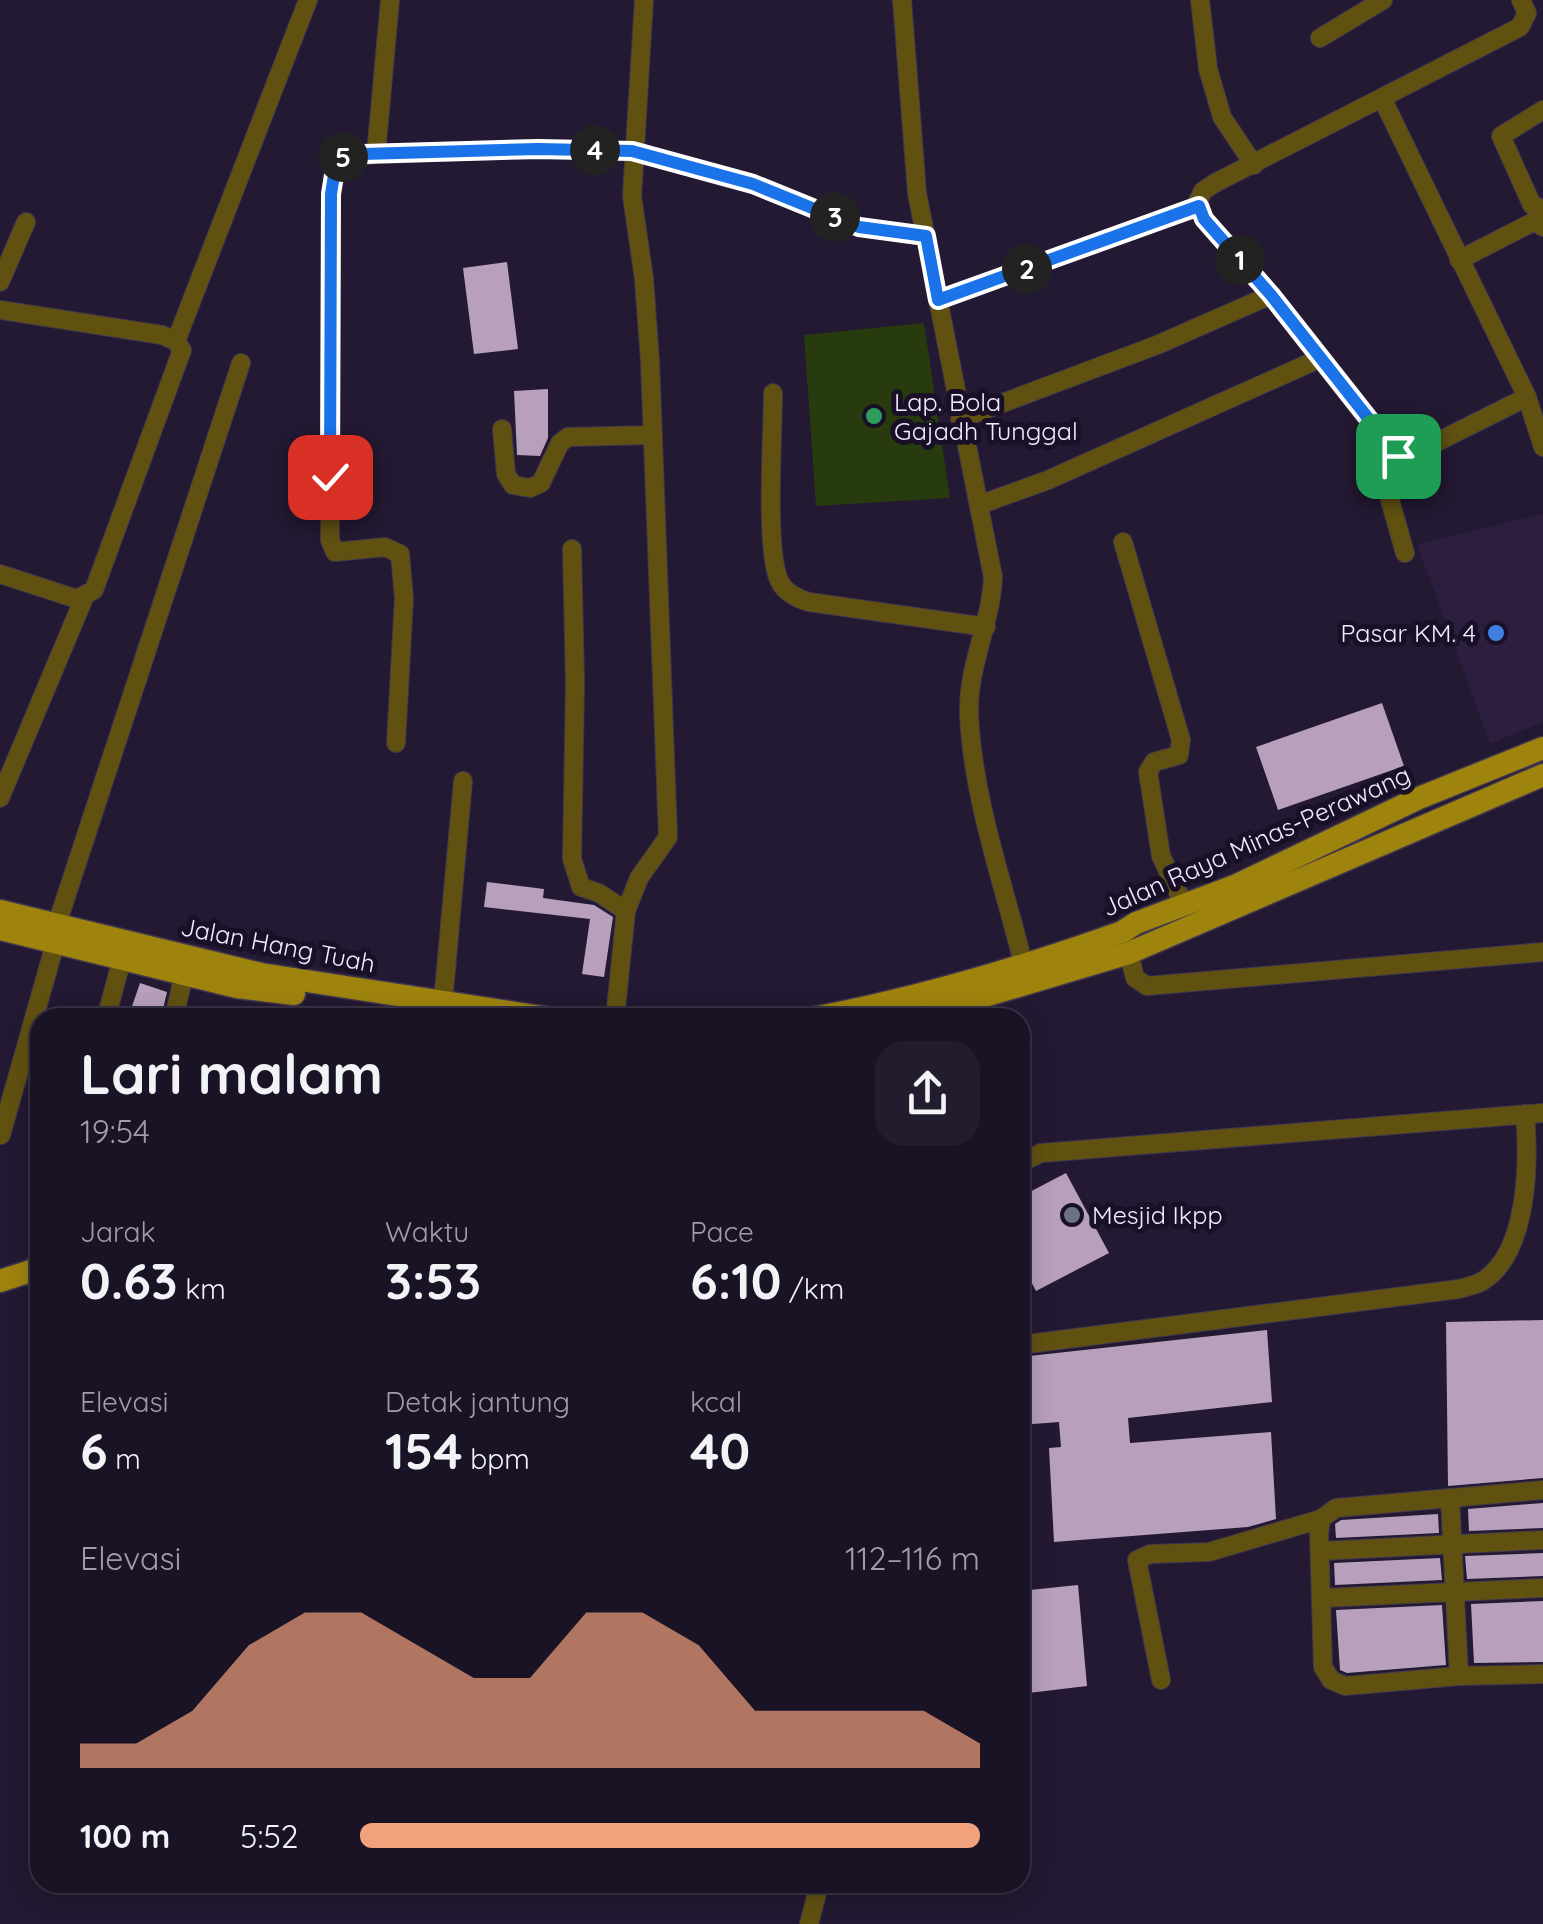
<!DOCTYPE html>
<html lang="id">
<meta charset="utf-8">
<style>
:root{--surface:#1a1326;--page:#231c2e;--text:#f1f3f6;--muted:#9f9ea7;--line:#383243;--accent:#f1a17b}
body{margin:0;font-family:Quicksand,sans-serif;background:var(--page);color:var(--text);height:100vh;display:flex;flex-direction:column;font-size:38px;white-space:nowrap}
*{box-sizing:border-box;margin:0}
p{font-size:32px;color:var(--muted)}
.icon{flex:none;width:55px;height:55px;fill:none;stroke:currentColor;stroke-width:2;stroke-linecap:round;stroke-linejoin:round}
.map{position:relative;flex:1;overflow:hidden}
.side{position:absolute;left:30px;top:1008px;width:1000px;height:885px;display:flex;flex-direction:column;background:var(--surface);border-radius:30px;box-shadow:0 5px 25px #0003,0 0 0 2px var(--line)}
.side>*{flex:none}
.pin{position:absolute;display:grid;place-items:center;width:85px;height:85px;color:#fff;margin:-42px;border-radius:20px;box-shadow:0 5px 15px #0006}
.km{position:absolute;width:50px;height:50px;margin:-25px;border-radius:50%;background:#222;color:#fff;font-size:28px;line-height:50px;text-align:center}
.round{display:grid;place-items:center;flex:none;width:105px;height:105px;border-radius:30px;background:var(--page)}
.overview{display:flex;align-items:center;justify-content:space-between;height:170px;padding:0 50px}
h1{font-size:55px;font-weight:700;line-height:75px}
.figures{display:grid;grid-template-columns:repeat(3,1fr);gap:15px;height:170px;padding:10px 50px}
.figures div{display:grid;align-content:center}
.figures b{font-size:50px;font-weight:700}
.figures small{font-size:28px;font-weight:400}
.figures p{font-size:28px}
.chart{height:280px;padding:20px 50px}
.chart p{display:flex;justify-content:space-between}
.chart svg{width:100%;height:180px;margin-top:10px;fill:var(--accent);opacity:.7}
ul{padding:0 50px;list-style:none;font-size:32px}
li{display:grid;grid-template-columns:160px 120px 1fr;align-items:center;height:75px}
li i{height:25px;border-radius:12px;background:var(--accent)}
.map>svg:first-child{display:block}
.built{fill:#2b1e3e}
.green{fill:#273b0f}
.building{fill:#b8a0bd}
.lines{fill:none;stroke-linecap:round;stroke-linejoin:round}
.minor-casing{stroke:#40374f;stroke-width:20}
.major-casing{stroke:#40374f;stroke-width:25}
.minor{stroke:#615111;stroke-width:18}
.major{stroke:#9e830d;stroke-width:22}
.route-casing{stroke:#fff;stroke-width:20}
.route{stroke:#1a73e8;stroke-width:12}
.leisure-dot{fill:#2e9e5b;stroke:#191028;stroke-width:4}
.shop-dot{fill:#3f7fe0;stroke:#191028;stroke-width:4}
.worship-dot{fill:#6b7280;stroke:#191028;stroke-width:4}
.labels{text-anchor:middle;stroke-width:10;stroke-linejoin:round;paint-order:stroke}
.poi-label{font-size:25px;fill:#f2ecfe;stroke:#191028;text-anchor:start}
.street-label{font-size:25px;fill:#f2ecfe;stroke:#191028}
</style>
<div class="map">
<svg width="1543" height="1924" viewBox="0 0 1543 1924">
<rect width="100%" height="100%" fill="#231932"/>
<!-- built -->
<path class="built" d="M1543,514V722L1490,744L1417,544Z"/>
<!-- green -->
<path class="green" d="M924,323L950,498L816,506L804,335Z"/>
<!-- building -->
<g class="building">
<path d="M507,262L518,349L474,354L463,268Z"/>
<path d="M548,389V438L540,456L517,455L514,391Z"/>
<path d="M1382,703L1404,766L1278,810L1256,747Z"/>
<path d="M487,882L544,889L543,898L594,905L613,917L604,977L582,974L590,919L484,907Z"/>
<path d="M140,983L167,992L161,1018H128Z"/>
<path d="M1066,1173L1109,1253L1036,1291L1020,1261V1197Z"/>
<path d="M1543,1320V1478L1448,1486L1446,1322Z"/>
<path d="M1267,1330L1272,1402L1128,1418L1130,1443L1271,1432L1276,1519L1248,1527L1054,1542L1049,1448L1061,1447L1059,1422L1020,1425V1357Z"/>
<path d="M1543,1503V1528L1469,1531L1468,1509Z"/>
<path d="M1438,1514L1439,1533L1336,1538L1335,1524L1341,1520Z"/>
<path d="M1543,1553V1576L1467,1579L1465,1556Z"/>
<path d="M1440,1558L1442,1580L1335,1585L1334,1563Z"/>
<path d="M1078,1585L1087,1686L1020,1694V1591Z"/>
<path d="M1543,1601V1662L1474,1663L1471,1604Z"/>
<path d="M1442,1605L1446,1665L1347,1673L1340,1670L1336,1610Z"/>
</g>
<g class="lines">
<!-- minor casing -->
<g class="minor-casing">
<g id="minor">
<path d="M902,0L917,193L993,577C991,624 968,665 969,712C972,798 1004,884 1024,967"/>
<path d="M1200,0L1208,69L1222,117L1254,165"/>
<path d="M1521,0L1527,13L1520,27L1215,183L1203,191L1198,201L1204,219L1271,295L1395,454H1413L1527,397L1543,447"/>
<path d="M1320,38L1383,0"/>
<path d="M1382,98L1527,397"/>
<path d="M1543,110L1501,136L1532,205L1543,209"/>
<path d="M376,154L390,0"/>
<path d="M1459,260L1535,221L1543,227"/>
<path d="M0,282L26,222"/>
<path d="M938,300L1199,206"/>
<path d="M0,310L162,335L176,341L182,350L94,590L77,599L0,574"/>
<path d="M176,341L308,0"/>
<path d="M773,393C773,433 765,549 779,580C784,592 798,599 809,602L986,627"/>
<path d="M960,419L1157,345L1271,295"/>
<path d="M502,429L506,474L513,485L530,488L541,483L560,443L568,437L653,435"/>
<path d="M1400,457L1386,486L1405,553"/>
<path d="M979,505L1048,480L1321,358"/>
<path d="M1123,542L1181,740L1179,755L1154,762L1148,772L1161,856L1184,905"/>
<path d="M572,549L575,684L572,859L581,887L599,893L626,911"/>
<path d="M396,743L404,598L400,554L385,547L335,552L330,540L331,195L338,159L376,154L537,149L632,151L753,184L859,227L926,236"/>
<path d="M0,798L84,598"/>
<path d="M56,927L241,363"/>
<path d="M1126,942L1135,978L1147,986L1543,952"/>
<path d="M443,1002L463,781"/>
<path d="M106,1018L122,959"/>
<path d="M174,1018L184,974"/>
<path d="M615,1018L626,911L639,878L668,837L650,361L644,279L632,196L644,0"/>
<path d="M1,1135L55,944"/>
<path d="M1020,1163L1041,1153L1543,1113"/>
<path d="M1020,1345L1459,1289C1466,1287 1475,1285 1481,1282C1529,1254 1529,1161 1525,1114"/>
<path d="M1543,1490L1336,1508L1321,1519L1319,1534L1323,1667L1331,1680L1345,1686L1459,1676L1543,1674"/>
<path d="M1450,1498L1459,1676"/>
<path d="M1320,1551L1543,1540"/>
<path d="M1323,1598L1543,1588"/>
<path d="M1161,1680L1137,1560L1150,1554L1209,1552L1321,1519"/>
<path d="M809,1924L820,1882"/>
</g>
</g>
<!-- major casing -->
<g class="major-casing">
<g id="major">
<path d="M0,911L261,974L548,1018"/>
<path d="M0,929L237,987L294,994"/>
<path d="M814,1018C920,998 1021,968 1122,932L1136,923L1237,885L1419,798L1543,748"/>
<path d="M911,1018L1129,953L1543,775"/>
<path d="M0,1281L40,1268"/>
</g>
</g>
<!-- minor -->
<use href="#minor" class="minor"/>
<!-- major -->
<use href="#major" class="major"/>
</g>
<g class="lines">
<!-- route casing -->
<g class="route-casing">
<path id="route" d="M330,477L331,194L336,162L342,157L363,154L538,149L632,151L753,184L859,227L926,236L938,300L1199,206L1204,219L1271,295L1398,456"/>
</g>
<!-- route -->
<use href="#route" class="route"/>
</g>
<!-- markers -->
<circle class="leisure-dot" cx="874" cy="416" r="10"/>
<circle class="shop-dot" cx="1496" cy="633" r="10"/>
<circle class="worship-dot" cx="1072" cy="1215" r="10"/>
<g class="labels">
<!-- poi labels -->
<g class="poi-label">
<text x="894" y="411">Lap. Bola<tspan x="894" dy="29">Gajadh Tunggal</tspan></text>
<text x="1476" y="642" text-anchor="end">Pasar KM. 4</text>
<text x="1092" y="1224">Mesjid Ikpp</text>
</g>
<!-- street labels -->
<g class="street-label">
<text transform="translate(1256 841) rotate(-24)" y="9">Jalan Raya Minas-Perawang</text>
<text transform="translate(278 945) rotate(11)" y="9">Jalan Hang Tuah</text>
</g>
</g>
</svg>
<div class="pin" style="left:1398px;top:456px;background:#1e9e55"><svg class="icon" aria-label="arrive" viewBox="0 0 24 24"><path d="M6 21V4h12l-3 4 3 4H6"/></svg></div>
<div class="pin" style="left:330px;top:477px;background:#d93025"><svg class="icon" aria-label="check" viewBox="0 0 24 24"><path d="M5 12l5 5 9-10"/></svg></div>
<b class="km" style="left:1240px;top:260px">1</b>
<b class="km" style="left:1027px;top:269px">2</b>
<b class="km" style="left:835px;top:217px">3</b>
<b class="km" style="left:595px;top:150px">4</b>
<b class="km" style="left:343px;top:157px">5</b>
<section class="side">
<div class="overview"><div><h1>Lari malam</h1><p>19:54</p></div><a class="round"><svg class="icon" aria-label="share" viewBox="0 0 24 24"><path d="M12 15V3M7 8l5-5 5 5M5 13v7h14v-7"/></svg></a></div>
<div class="figures">
<div><p>Jarak</p><b>0.63<small> km</small></b></div>
<div><p>Waktu</p><b>3:53</b></div>
<div><p>Pace</p><b>6:10<small> /km</small></b></div>
</div>
<div class="figures">
<div><p>Elevasi</p><b>6<small> m</small></b></div>
<div><p>Detak jantung</p><b>154<small> bpm</small></b></div>
<div><p>kcal</p><b>40</b></div>
</div>
<div class="chart"><p><span>Elevasi</span>112–116 m</p>
<svg viewBox="0 0 160 44" preserveAspectRatio="none"><path d="M0 44V38L10 38L20 30L30 14L40 6L50 6L60 14L70 22L80 22L90 6L100 6L110 14L120 30L130 30L140 30L150 30L160 38V44z"/></svg>
</div>
<ul>
<li><b>100 m</b>5:52<i style="width:100%"></i></li>
</ul>
</section>
</div>
